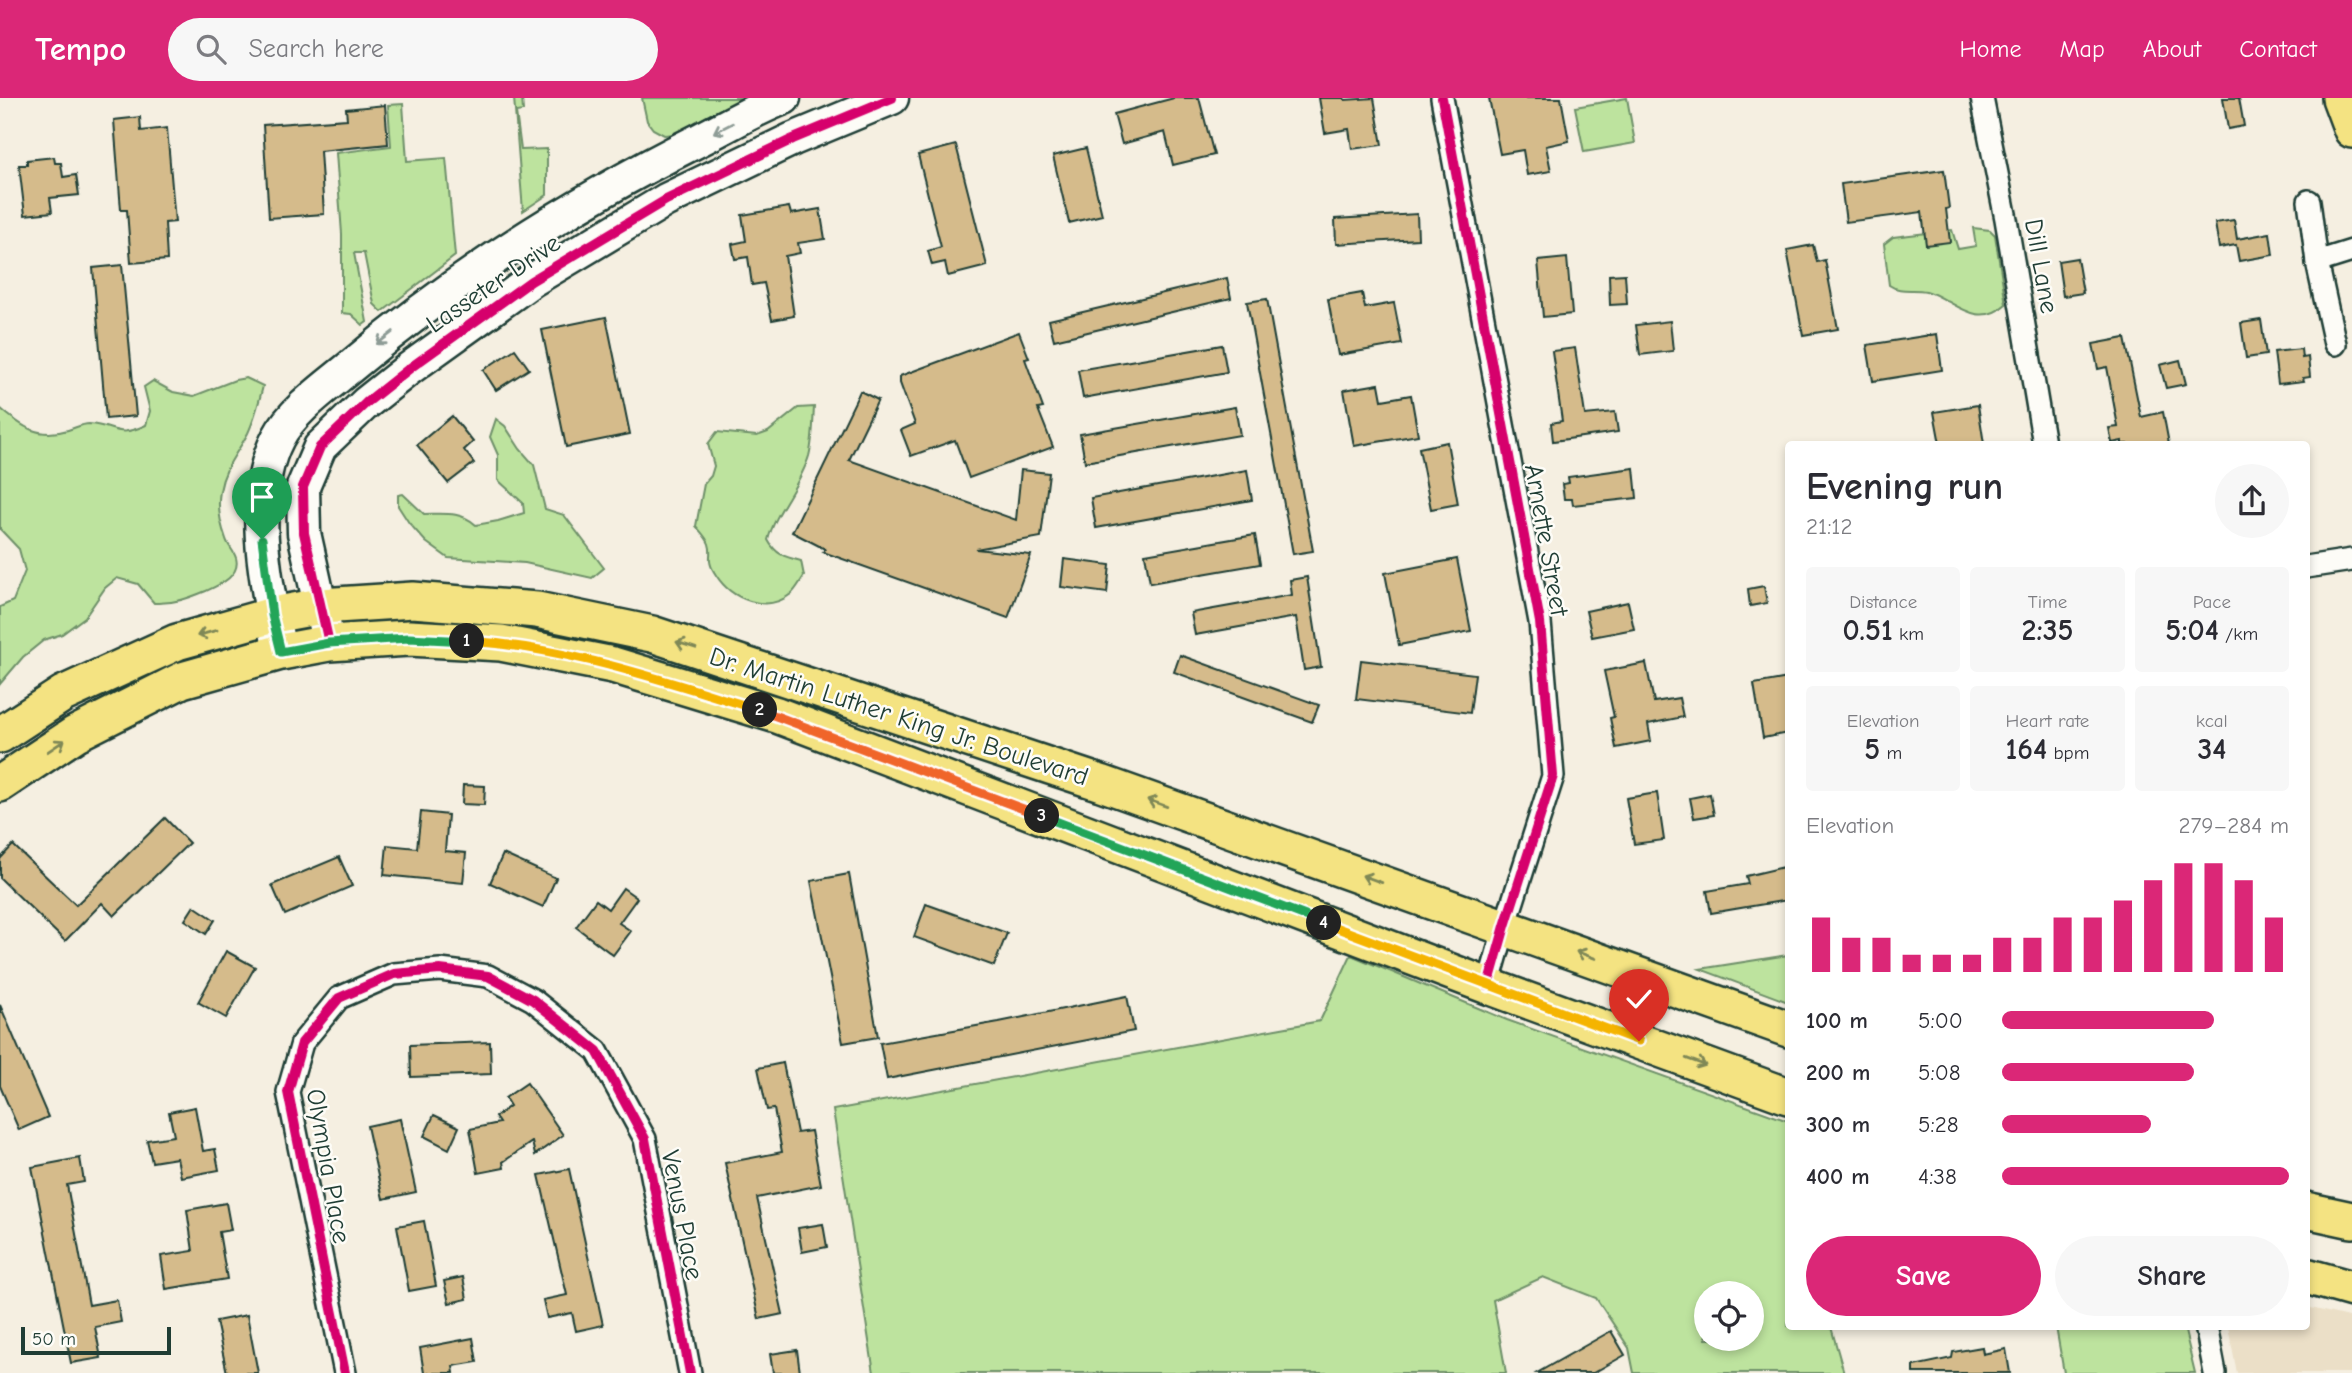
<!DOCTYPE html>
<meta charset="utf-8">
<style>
:root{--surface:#fff;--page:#f7f7f7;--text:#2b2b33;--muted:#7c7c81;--accent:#db2777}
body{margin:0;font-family:"Comic Neue",sans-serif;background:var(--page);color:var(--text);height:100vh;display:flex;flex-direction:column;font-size:26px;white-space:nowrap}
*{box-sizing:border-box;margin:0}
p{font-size:23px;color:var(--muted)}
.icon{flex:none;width:38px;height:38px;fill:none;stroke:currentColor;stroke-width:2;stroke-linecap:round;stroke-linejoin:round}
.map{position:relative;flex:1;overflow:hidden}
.panel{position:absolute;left:1785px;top:343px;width:525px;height:889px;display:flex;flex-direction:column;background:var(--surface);border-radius:7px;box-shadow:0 4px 10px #0003}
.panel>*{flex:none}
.controls{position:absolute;left:1694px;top:1183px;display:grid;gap:14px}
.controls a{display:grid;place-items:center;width:70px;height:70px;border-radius:50%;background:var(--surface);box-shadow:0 4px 10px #0003;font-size:35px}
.scale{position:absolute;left:21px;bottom:18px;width:150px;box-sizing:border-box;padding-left:7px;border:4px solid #1f3d34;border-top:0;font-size:19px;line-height:24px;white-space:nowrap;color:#1f3d34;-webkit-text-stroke:5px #fdfcf7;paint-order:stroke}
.pin{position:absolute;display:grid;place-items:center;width:60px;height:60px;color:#fff;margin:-72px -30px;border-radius:50% 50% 50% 0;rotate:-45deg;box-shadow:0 0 7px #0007}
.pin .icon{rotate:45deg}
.km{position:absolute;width:35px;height:35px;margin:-18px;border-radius:50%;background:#222;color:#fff;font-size:19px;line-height:35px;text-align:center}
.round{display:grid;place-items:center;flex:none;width:74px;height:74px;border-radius:37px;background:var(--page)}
.summary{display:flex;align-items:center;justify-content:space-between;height:119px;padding:0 21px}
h1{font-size:38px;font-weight:600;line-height:52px}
.stats{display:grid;grid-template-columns:repeat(3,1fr);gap:10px;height:119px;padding:7px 21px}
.stats div{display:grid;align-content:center;border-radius:7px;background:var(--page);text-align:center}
.stats b{font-size:30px;font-weight:600}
.stats small{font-size:19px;font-weight:400}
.stats p{font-size:19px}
.chart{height:196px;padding:14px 21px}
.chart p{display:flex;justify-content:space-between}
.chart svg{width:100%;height:126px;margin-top:7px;stroke:var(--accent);stroke-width:6}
.action{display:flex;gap:14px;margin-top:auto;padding:14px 21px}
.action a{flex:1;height:80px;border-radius:42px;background:var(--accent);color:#fff;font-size:28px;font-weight:600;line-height:80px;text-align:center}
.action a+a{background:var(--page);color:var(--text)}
ul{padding:0 21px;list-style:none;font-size:23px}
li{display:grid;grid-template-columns:112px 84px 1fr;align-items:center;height:52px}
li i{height:18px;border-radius:9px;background:var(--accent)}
header{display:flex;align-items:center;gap:42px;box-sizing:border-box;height:98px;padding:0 35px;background:var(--accent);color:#fff}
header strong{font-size:33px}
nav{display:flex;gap:38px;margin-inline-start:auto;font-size:24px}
.search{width:490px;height:63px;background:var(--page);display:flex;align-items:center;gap:18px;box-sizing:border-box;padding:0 24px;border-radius:38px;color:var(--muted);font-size:26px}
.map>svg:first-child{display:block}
.built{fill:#ebdfc7}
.green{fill:#bde39e;stroke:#6e9069;stroke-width:2;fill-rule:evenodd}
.building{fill:#d5bb8b;stroke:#1f3d34;stroke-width:2}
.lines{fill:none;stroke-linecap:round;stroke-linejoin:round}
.street-casing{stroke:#1f3d34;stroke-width:26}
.secondary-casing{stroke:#1f3d34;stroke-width:37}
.primary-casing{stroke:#1f3d34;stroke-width:40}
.street{stroke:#fdfcf7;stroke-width:21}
.secondary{stroke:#fdfcf7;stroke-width:32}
.primary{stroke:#f4e382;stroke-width:35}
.cycleway-casing{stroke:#fdfcf7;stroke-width:15}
.cycleway{stroke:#d6006c;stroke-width:10}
.oneway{stroke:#8e9c96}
.oneway2{stroke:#7f8857}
.split-1-casing{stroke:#fff;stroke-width:14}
.split-2-casing{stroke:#fff;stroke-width:14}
.split-3-casing{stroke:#fff;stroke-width:14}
.split-4-casing{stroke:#fff;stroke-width:14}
.split-5-casing{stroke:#fff;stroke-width:14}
.split-1{stroke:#22a559;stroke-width:9}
.split-2{stroke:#f5b400;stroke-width:9}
.split-3{stroke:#f0652b;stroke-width:9}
.split-4{stroke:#22a559;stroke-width:9}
.split-5{stroke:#f5b400;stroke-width:9}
.labels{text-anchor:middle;stroke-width:5;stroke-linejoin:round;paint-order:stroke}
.street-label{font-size:26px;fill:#1f3d34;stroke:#fdfcf7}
</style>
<header>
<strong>Tempo</strong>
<div class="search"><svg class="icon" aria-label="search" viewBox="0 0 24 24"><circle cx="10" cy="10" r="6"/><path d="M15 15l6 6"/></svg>Search here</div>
<nav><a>Home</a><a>Map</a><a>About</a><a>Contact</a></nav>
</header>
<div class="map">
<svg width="2352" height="1275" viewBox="0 0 2352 1275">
<rect width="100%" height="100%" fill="#f5efe1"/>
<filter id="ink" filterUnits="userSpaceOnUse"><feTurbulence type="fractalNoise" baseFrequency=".0143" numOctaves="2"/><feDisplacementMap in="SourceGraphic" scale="14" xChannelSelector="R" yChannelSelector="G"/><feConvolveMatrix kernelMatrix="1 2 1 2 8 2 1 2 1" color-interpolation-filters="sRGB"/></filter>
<g filter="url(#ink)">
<!-- built -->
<path class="built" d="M2307,1209L2352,1220V1275H2237L2228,1229L2306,1228Z"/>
<!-- green -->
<g class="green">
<path d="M514,0H522L523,13L516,14L521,52L547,51V97L523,113Z"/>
<path d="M642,0H753L678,36L664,37L653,31L647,23Z"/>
<path d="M1627,0L1635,45L1584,54L1575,9Z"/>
<path d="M403,6L407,63L446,60L455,158L382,214L374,206L364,155H354L367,224L363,227L351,216L342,215V136L336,55L391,48L388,7Z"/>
<path d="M1973,130L1990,132L1995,137L2006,206C1977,233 1953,201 1926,193C1913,190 1900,195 1889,187L1884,146L1893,139L1952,132L1958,151L1976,148Z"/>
<path d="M246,280L263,288C259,304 255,320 248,335C237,356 224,369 220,393C217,410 220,425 226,441C228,448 234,453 236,460C241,478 219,487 206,493C189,500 174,506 154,505L138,486L117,480L105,490L85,519L62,536L44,542L23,559L0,586V509L13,503L25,473L19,451L0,431V310C22,329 38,341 68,332C75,330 82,326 89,326C116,328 116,341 146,327L150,313L144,289L153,283L173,294L194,298L235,282Z"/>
<path d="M814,309C813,324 813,343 809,358C800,388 776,412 768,442C776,457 785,459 801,463L804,478C800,484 796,492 791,496C766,516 731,501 716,477C705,461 713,458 709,446C707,440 700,433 696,428L704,386L711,378L714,368L708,346L717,334L757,338L768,334L798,310Z"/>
<path d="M496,321L505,328L520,351L534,367L545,411L564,417L604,470L592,480L525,465L448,460L426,444L409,425L398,408V397L403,396L424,416C443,416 461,413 476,427L498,423L524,415L523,405L498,382V357L490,339Z"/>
<path d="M1351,857L1507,922L1788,1023V1228L1831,1229L1844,1275H1634L1629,1250L1596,1200L1543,1179L1493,1202L1506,1275H874L833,1012L1320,923ZM1706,1195H1752V1241H1706Z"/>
<path d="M1788,857V904L1700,871Z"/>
<path d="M2056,1229H2184L2195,1275H2064Z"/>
</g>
<!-- building -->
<g class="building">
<path d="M1174,0H1199L1214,57L1173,67L1165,34L1122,46L1114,16Z"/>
<path d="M1319,0H1344L1345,2L1374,0L1382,47L1352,51L1349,31L1325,35Z"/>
<path d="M1489,0H1561L1569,43L1546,48L1551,73L1527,77L1523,52L1500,56Z"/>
<path d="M2223,0H2239L2244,28L2228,31Z"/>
<path d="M385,7L388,46L320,53L324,116L269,120L263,27L347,21L346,11Z"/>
<path d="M140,19L141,33L167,30L175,124L165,125L167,162L131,165L127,112H121L114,22Z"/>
<path d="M956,47L987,168L948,178L945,164L932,167L928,153L941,149L918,57Z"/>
<path d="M1086,50L1102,117L1069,125L1053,58Z"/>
<path d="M54,59L55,65H61L63,79L76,77L79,97L50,100L52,114L25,117L19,67H27V62Z"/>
<path d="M1944,72L1949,110L1946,111L1950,144L1926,147L1922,114L1846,124L1841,86Z"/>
<path d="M789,109L791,116L820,111L825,141L798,145L800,155L785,158L794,218L772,222L764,185L752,187L748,159L735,161L732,146L746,143L742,117Z"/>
<path d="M1417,116L1418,141L1336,146L1335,121Z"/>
<path d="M2234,122L2237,141L2270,135L2273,157L2239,163L2236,147L2219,150L2215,125Z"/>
<path d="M1813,147L1817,164L1825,162L1838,231L1803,237L1787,152Z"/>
<path d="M1567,160L1572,216L1543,219L1538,163Z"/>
<path d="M2077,160L2083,195L2063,198L2058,163Z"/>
<path d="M122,167L136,318L106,321L93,170Z"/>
<path d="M1625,176L1627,206L1610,207L1609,177Z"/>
<path d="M1227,180L1231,200L1054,242L1049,222Z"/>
<path d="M1362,195L1365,210L1394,205L1402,246L1338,257L1328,201Z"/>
<path d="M1267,201L1313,453L1293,456L1247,204Z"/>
<path d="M606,219L630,336L566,349L542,232Z"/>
<path d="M2261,222L2266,257L2246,260L2241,225Z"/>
<path d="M1670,223L1673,253L1640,257L1636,227Z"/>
<path d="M1019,234L1029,260L1025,261L1043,310L1038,311L1053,349L969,380L955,342L911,358L901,332L915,326L900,285V278Z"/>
<path d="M1937,236L1942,272L1873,283L1867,247Z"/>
<path d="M2125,240L2141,319L2163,314L2169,346H2122V343L2112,345L2109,330L2118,329L2117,323L2107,269L2098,271L2093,246Z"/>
<path d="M1222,247L1227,274L1083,300L1078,272Z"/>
<path d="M1575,250L1585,317L1615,314L1618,334L1553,343L1551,325L1562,323L1552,253Z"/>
<path d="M515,251L529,271L496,292L483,272Z"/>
<path d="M2301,251L2302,260L2308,259L2310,279L2303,280L2304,283L2278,286L2274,254Z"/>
<path d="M2180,262L2186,286L2166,290L2160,267Z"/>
<path d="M1379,286L1382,302L1411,297L1418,337L1354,348L1344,292Z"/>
<path d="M860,293L878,302L849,362L1016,422L1021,372L1049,375L1041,439L976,451L1031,457L1008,520L823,454L825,451L792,434Z"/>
<path d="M1978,307L1984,346H1940L1934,314Z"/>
<path d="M1235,309L1240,337L1085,364L1080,336Z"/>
<path d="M452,318L473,344L464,352L474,365L448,385L417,347Z"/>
<path d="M1447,344L1458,406L1431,411L1419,350Z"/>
<path d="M1634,370L1637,400L1573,407L1572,401H1564L1562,386L1569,385L1568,379Z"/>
<path d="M1247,372L1252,402L1096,430L1091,400Z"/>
<path d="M1255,437L1260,466L1150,485L1145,456Z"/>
<path d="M1064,461L1110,467L1107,495L1061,489Z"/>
<path d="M1457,461L1471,533L1399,547L1385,475Z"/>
<path d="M1307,479L1321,569L1304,572L1296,519L1195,537L1191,515L1292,497L1290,482Z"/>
<path d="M1764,488L1767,505L1750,508L1748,491Z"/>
<path d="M1628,504L1634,531L1592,539L1586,513Z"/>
<path d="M1180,557L1319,607L1312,624L1174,574Z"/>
<path d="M1361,562L1475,576L1470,615L1356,601Z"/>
<path d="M1646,565L1654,604L1679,600L1683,619L1648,626L1651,643L1616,650L1610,620L1614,619L1604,573Z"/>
<path d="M1788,580V635L1763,640L1754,586Z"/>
<path d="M463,687L485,688L484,707L462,706Z"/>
<path d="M1657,695L1664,742L1634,746L1626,700Z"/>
<path d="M1710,696L1714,717L1694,720L1690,700Z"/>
<path d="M421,714L448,717L445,753L466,755L463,785L384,777L387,747L417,750Z"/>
<path d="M165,720L189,745L114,818L102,805L65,843L0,780V761L13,747L76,807Z"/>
<path d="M503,756L556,780L543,809L490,785Z"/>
<path d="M339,759L352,788L285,817L272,787Z"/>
<path d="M1788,768V802L1711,815L1707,793L1748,786L1746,778Z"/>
<path d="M849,776L878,939L843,945L811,783Z"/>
<path d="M623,790L637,800L619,825L631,833L613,857L576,829L596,802L608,811Z"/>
<path d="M926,806L1007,835L994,868L914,839Z"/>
<path d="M194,808L215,822L206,836L185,822Z"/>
<path d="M226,853L255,869L226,920L198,904Z"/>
<path d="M1127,898L1134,933L887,981L880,945L999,924Z"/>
<path d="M0,907L48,1019L19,1032L0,988Z"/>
<path d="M490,944L491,976L411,979L410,947Z"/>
<path d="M783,965L797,1035L811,1033L821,1087L757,1100L783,1216L759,1221L725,1065L782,1054L774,1011L767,1012L758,970Z"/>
<path d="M527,985L563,1037L535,1057L532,1044L503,1064L504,1070L478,1075L470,1031L499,1025L495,1019L510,1008L505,1000Z"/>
<path d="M195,1009L203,1053L215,1051L219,1072L181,1079L177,1060L152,1064L147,1042L174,1038L169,1014Z"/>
<path d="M434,1017L459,1029L449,1051L424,1038Z"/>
<path d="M400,1021L416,1094L383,1101L367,1028Z"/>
<path d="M80,1060L84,1084L67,1087L89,1207L117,1202L121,1224L95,1229L101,1260L71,1265L32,1069Z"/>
<path d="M569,1071L603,1227L576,1233L572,1215L547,1220L543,1202L567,1197L539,1077Z"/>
<path d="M226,1105L231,1132L219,1134L227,1181L166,1191L161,1158L193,1153L187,1112Z"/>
<path d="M424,1123L436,1188L409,1193L397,1128Z"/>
<path d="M823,1126L827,1149L802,1154L798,1130Z"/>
<path d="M463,1179L467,1201L449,1205L444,1183Z"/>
<path d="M247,1217L258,1275H227L216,1223Z"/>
<path d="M1611,1233L1625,1257L1593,1275H1537Z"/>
<path d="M473,1240L477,1264L453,1268L454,1275H424L420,1250Z"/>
<path d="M1982,1249L1983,1256L2006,1251L2010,1275H1914V1268L1952,1260L1953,1254Z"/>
<path d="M797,1252L800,1275H773L770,1256Z"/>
</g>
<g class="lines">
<!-- street casing -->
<g class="street-casing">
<g id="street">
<path d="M1442,0L1540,524L1553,678L1505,828L1488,888"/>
<path d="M1982,0L2006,121L2044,346"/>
<path d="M2309,103L2317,164L2335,246"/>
<path d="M2317,164L2352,153"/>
<path d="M2306,469L2352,462"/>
<path d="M2206,1228L2215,1275"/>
<path d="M345,1275L288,994L302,945L339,900L394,876L440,872L488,878L533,902L597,953L645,1041L690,1275"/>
</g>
</g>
<!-- secondary casing -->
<g class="secondary-casing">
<g id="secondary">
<path d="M326,534L304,435L303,389L320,349L366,305L410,270L531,183L666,102L793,41L892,0"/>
<path d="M278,543C265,483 248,397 278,340C292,313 326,289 349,270C455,180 575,104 699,42C727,28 755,11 784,0"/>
</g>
</g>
<!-- primary casing -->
<g class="primary-casing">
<g id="primary">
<path d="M2340,0L2352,32"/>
<path d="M0,637L63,596L177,544L273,517L321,508L413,502L537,512L652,536L1101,685L1788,931"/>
<path d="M0,686L75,636L182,582L281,554L329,545L409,540L501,545L613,567L777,617L1488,888L1788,998"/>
<path d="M2306,1112L2352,1122"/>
<path d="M2306,1178L2352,1191"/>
</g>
</g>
<!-- street -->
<use href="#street" class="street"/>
<!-- secondary -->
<use href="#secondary" class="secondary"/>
<!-- primary -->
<use href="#primary" class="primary"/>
<!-- cycleway casing -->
<g class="cycleway-casing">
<g id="cycleway">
<path d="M1442,0L1540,524L1553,678L1505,828L1488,888"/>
<path d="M329,545L304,435L303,389L320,349L366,305L410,270L531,183L666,102L793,41L892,0"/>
<path d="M345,1275L288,994L302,945L339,900L394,876L440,872L488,878L533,902L597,953L645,1041L690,1275"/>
</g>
</g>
<!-- cycleway -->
<use href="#cycleway" class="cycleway"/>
</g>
<!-- one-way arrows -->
<defs><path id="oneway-shaft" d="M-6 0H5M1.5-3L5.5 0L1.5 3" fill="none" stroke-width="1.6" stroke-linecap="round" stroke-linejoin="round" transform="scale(1.75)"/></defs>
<g class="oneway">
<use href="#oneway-shaft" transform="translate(723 30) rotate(153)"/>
<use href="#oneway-shaft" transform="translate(385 240) rotate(142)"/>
</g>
<g class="oneway2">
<use href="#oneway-shaft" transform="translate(207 535) rotate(164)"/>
<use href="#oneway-shaft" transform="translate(686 547) rotate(-162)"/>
<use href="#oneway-shaft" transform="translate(56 648) rotate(-34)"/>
<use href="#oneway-shaft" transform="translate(1157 705) rotate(-160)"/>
<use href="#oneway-shaft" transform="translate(1372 781) rotate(-160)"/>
<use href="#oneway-shaft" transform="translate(1586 857) rotate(-160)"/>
<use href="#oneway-shaft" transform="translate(1696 964) rotate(20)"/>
</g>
</g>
<g class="lines" filter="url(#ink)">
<!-- split-1 casing -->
<g class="split-1-casing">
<path id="split-1" d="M262,441L272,517L281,554L329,545L409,540L467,543"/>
</g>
<!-- split-2 casing -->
<g class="split-2-casing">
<path id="split-2" d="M467,543C568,549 664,583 760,612"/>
</g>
<!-- split-3 casing -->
<g class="split-3-casing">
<path id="split-3" d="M760,612L1042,718"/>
</g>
<!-- split-4 casing -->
<g class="split-4-casing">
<path id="split-4" d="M1042,718L1324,825"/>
</g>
<!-- split-5 casing -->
<g class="split-5-casing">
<path id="split-5" d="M1324,825L1639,943"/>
</g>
<!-- split-1 -->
<use href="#split-1" class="split-1"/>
<!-- split-2 -->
<use href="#split-2" class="split-2"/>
<!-- split-3 -->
<use href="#split-3" class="split-3"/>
<!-- split-4 -->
<use href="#split-4" class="split-4"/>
<!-- split-5 -->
<use href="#split-5" class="split-5"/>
</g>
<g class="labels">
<!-- street labels -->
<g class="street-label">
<text transform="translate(2042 168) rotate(80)" y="9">Dill Lane</text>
<text transform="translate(493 185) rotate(-34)" y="9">Lasseter Drive</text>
<text transform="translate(1547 442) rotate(80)" y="9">Arnette Street</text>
<text transform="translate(899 618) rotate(18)" y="9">Dr. Martin Luther King Jr. Boulevard</text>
<text transform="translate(329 1068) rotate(80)" y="9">Olympia Place</text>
<text transform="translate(683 1117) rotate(79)" y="9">Venus Place</text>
</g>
</g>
</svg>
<div class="controls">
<a><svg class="icon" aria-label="locate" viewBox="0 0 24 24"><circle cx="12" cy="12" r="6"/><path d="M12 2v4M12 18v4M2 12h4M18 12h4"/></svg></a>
</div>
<div class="scale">50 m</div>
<div class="pin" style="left:262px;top:441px;background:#1e9e55"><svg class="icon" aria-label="arrive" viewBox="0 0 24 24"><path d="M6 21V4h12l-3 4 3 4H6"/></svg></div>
<div class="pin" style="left:1639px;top:943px;background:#d93025"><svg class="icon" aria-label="check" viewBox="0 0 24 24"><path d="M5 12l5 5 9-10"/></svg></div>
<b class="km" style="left:467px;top:543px">1</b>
<b class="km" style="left:760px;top:612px">2</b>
<b class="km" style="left:1042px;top:718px">3</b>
<b class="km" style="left:1324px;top:825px">4</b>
<section class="panel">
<div class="summary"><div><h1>Evening run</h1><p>21:12</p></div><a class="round"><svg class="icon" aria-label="share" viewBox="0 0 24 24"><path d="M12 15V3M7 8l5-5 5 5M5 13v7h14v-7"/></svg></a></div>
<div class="stats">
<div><p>Distance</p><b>0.51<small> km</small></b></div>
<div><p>Time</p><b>2:35</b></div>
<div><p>Pace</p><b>5:04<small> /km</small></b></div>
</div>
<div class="stats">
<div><p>Elevation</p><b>5<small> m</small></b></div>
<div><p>Heart rate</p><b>164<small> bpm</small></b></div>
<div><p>kcal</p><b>34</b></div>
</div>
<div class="chart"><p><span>Elevation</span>279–284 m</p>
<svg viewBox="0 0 160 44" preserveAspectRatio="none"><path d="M5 44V25M15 44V32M25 44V32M35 44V38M45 44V38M55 44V38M65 44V32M75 44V32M85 44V25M95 44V25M105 44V19M115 44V12M125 44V6M135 44V6M145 44V12M155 44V25"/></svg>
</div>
<ul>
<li><b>100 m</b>5:00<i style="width:74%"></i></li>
<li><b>200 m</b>5:08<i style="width:67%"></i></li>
<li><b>300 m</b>5:28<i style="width:52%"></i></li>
<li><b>400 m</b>4:38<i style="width:100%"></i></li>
</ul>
<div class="action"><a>Save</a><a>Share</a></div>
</section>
</div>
